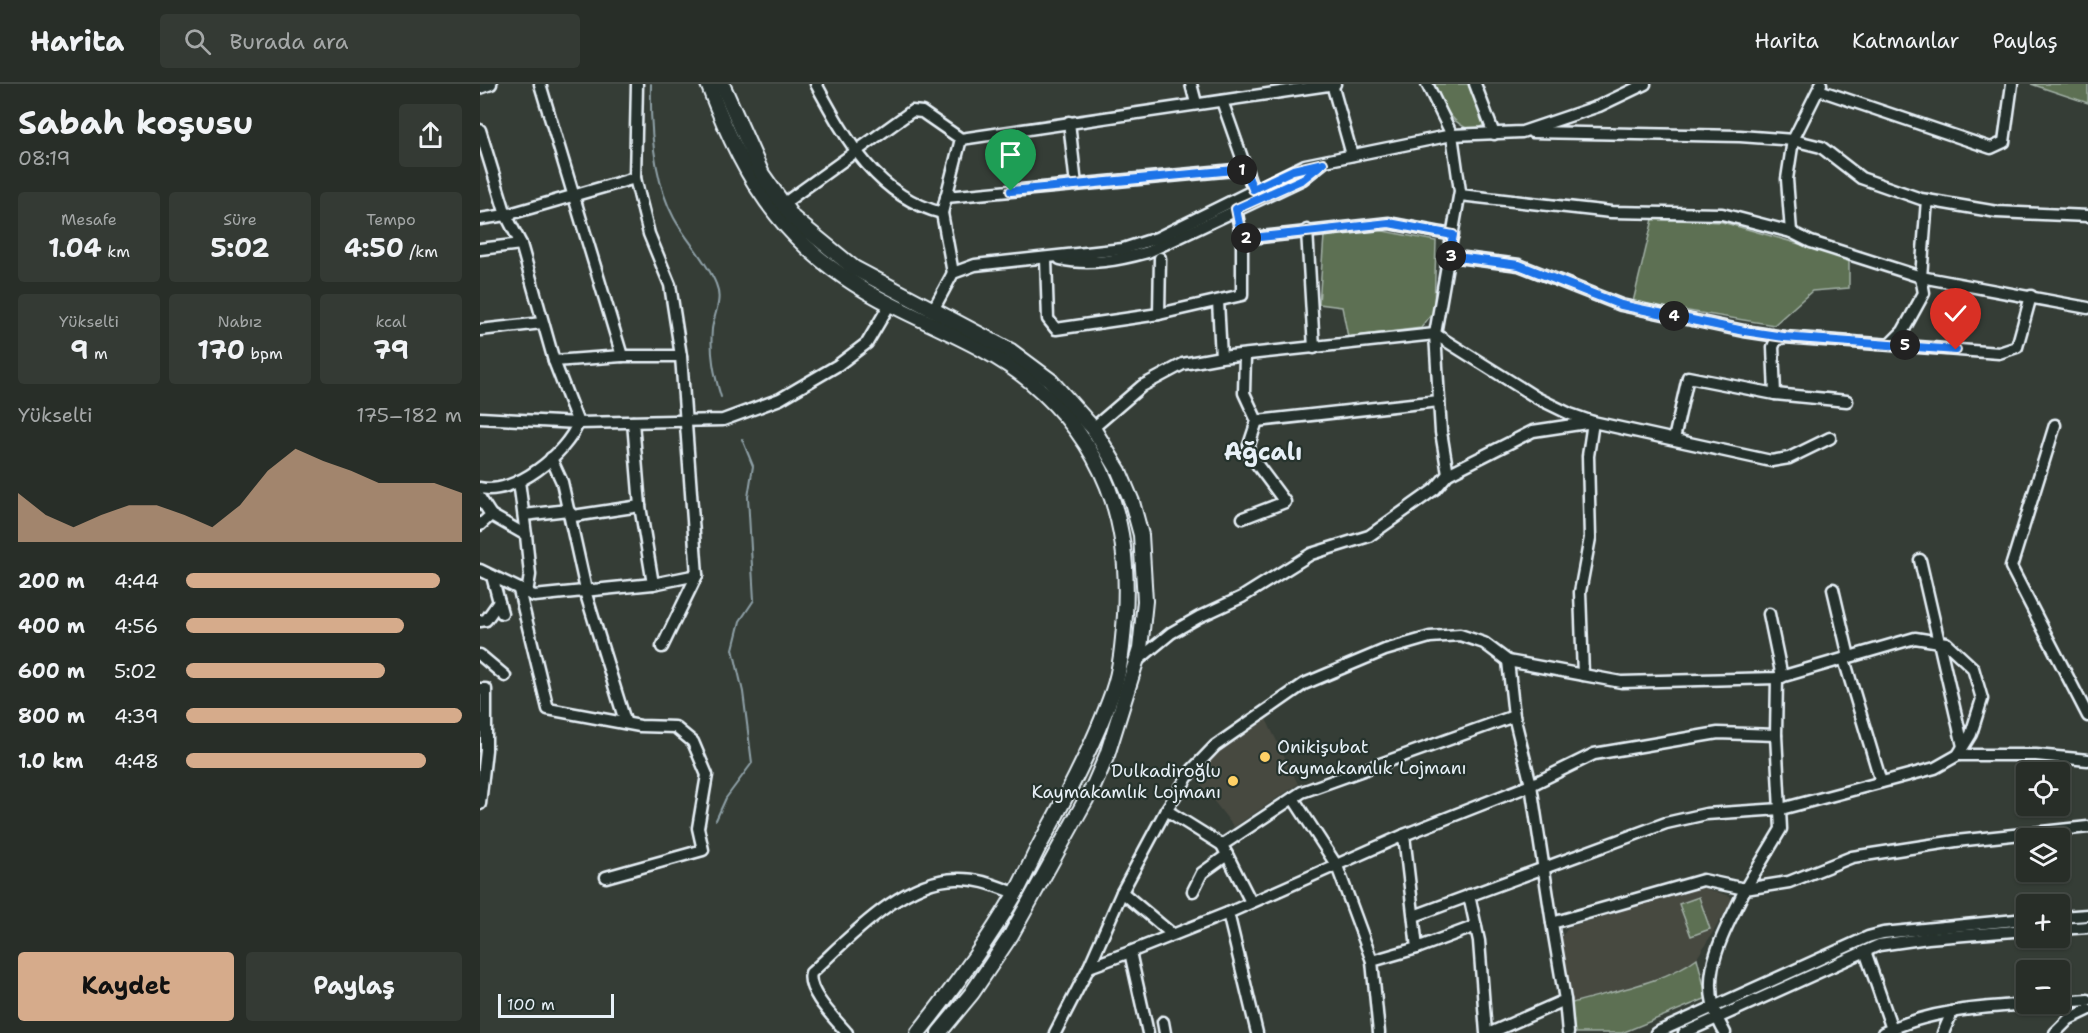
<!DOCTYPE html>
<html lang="tr">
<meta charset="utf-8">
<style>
:root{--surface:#282e28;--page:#343a34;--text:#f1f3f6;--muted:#a5a8a8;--line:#444a45;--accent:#d6ab8b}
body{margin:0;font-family:"Shantell Sans",sans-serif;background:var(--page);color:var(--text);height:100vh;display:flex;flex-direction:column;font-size:22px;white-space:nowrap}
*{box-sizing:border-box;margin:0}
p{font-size:20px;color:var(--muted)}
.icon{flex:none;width:33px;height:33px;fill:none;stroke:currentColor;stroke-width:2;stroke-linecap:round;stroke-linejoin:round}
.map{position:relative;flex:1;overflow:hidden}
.drawer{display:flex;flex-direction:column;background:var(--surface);width:480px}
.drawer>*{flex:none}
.buttons{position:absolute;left:1536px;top:678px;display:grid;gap:12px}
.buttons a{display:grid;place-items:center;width:54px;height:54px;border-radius:6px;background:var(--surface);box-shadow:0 2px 4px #0004,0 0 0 2px var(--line);font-size:30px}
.scale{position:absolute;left:18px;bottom:15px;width:116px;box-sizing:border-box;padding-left:6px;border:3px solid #e8f1f8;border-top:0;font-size:16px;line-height:21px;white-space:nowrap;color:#e8f1f8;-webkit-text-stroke:4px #26332d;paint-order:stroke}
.pin{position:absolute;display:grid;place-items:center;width:51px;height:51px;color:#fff;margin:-62px -26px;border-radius:50% 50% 50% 0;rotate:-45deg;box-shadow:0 0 6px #0007}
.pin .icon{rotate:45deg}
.km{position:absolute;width:30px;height:30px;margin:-15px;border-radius:50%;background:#222;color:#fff;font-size:16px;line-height:30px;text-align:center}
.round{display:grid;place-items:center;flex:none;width:63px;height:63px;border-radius:6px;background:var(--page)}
.overview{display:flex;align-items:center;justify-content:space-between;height:102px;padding:0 18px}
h1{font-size:33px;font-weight:700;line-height:45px}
.figures{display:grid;grid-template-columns:repeat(3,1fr);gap:9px;height:102px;padding:6px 18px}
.figures div{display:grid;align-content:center;border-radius:6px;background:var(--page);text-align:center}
.figures b{font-size:26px;font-weight:700}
.figures small{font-size:16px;font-weight:400}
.figures p{font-size:16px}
.chart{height:168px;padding:12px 18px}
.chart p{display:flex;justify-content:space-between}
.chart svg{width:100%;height:108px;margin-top:6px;fill:var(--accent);opacity:.7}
.button{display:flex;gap:12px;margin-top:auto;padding:12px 18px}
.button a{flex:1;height:69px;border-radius:6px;background:var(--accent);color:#111;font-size:24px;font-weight:700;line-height:69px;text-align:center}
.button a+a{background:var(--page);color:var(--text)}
ul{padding:0 18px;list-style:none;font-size:20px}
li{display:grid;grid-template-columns:96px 72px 1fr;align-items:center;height:45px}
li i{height:15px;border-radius:8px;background:var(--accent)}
header{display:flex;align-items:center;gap:36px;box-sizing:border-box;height:84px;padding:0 30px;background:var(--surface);border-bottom:2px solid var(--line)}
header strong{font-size:28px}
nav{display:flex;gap:33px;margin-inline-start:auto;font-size:21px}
.search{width:420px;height:54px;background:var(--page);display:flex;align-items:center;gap:15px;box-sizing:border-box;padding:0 21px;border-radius:6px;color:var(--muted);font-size:22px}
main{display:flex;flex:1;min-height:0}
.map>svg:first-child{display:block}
.built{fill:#474941}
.green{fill:#5d7053;stroke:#a2b0a6;stroke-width:1.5}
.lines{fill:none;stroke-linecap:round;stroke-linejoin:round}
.stream{stroke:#8fa1a8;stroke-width:2}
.minor-casing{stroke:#e8f1f8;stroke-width:15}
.major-casing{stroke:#e8f1f8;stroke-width:18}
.minor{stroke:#26332d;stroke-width:10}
.major{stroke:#26332d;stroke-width:14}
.route-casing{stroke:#fff;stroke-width:12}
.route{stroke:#1a73e8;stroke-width:8}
.poi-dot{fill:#ffd166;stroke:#26332d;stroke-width:2}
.labels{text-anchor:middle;stroke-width:4.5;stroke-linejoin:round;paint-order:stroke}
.poi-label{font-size:18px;fill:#e8f1f8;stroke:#26332d;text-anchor:start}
.district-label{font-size:24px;font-weight:bold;fill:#e8f1f8;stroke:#26332d}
</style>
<header>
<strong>Harita</strong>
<div class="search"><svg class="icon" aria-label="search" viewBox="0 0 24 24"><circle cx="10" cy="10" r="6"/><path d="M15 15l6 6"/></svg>Burada ara</div>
<nav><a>Harita</a><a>Katmanlar</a><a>Paylaş</a></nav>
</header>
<main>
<section class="drawer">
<div class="overview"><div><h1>Sabah koşusu</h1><p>08:19</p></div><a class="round"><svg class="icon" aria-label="share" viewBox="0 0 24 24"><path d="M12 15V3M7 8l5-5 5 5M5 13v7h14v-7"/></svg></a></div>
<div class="figures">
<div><p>Mesafe</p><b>1.04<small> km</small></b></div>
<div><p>Süre</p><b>5:02</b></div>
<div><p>Tempo</p><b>4:50<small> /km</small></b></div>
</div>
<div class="figures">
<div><p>Yükselti</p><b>9<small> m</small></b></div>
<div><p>Nabız</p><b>170<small> bpm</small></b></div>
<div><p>kcal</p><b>79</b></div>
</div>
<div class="chart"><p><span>Yükselti</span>175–182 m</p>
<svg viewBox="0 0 160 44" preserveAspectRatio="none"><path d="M0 44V24L10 33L20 38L30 33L40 29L50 29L60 33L70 38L80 29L90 15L100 6L110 11L120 15L130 20L140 20L150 20L160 24V44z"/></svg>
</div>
<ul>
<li><b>200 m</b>4:44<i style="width:92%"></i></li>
<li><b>400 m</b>4:56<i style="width:79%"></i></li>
<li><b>600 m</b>5:02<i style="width:72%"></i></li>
<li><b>800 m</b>4:39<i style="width:100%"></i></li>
<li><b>1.0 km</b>4:48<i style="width:87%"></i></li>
</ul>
<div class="button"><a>Kaydet</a><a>Paylaş</a></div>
</section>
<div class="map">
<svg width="1608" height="949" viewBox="0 0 1608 949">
<rect width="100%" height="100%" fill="#353d36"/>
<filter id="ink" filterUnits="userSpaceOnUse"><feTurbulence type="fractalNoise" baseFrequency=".0167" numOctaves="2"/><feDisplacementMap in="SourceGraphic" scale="12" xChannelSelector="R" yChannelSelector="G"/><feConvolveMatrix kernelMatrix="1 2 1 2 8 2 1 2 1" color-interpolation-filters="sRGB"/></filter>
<g filter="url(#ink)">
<!-- built -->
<g class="built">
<path d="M784,631L818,700L754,743L712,689Z"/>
<path d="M1217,802L1250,812L1252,817L1217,874L1227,914L1142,949H1092L1082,852L1089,843Z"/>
</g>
<!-- green -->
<g class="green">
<path d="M953,0H988L1005,40L994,47C970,40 963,21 953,0Z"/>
<path d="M1551,0H1608V19Z"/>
<path d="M1173,135L1242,138L1369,174V204L1332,207L1294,241L1153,218Z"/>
<path d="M898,146L956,157L954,227L941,244L868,253L862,223L839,220L844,152Z"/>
<path d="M1219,813L1230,845L1211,852L1199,820Z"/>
<path d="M1217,874L1227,914L1142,949H1092L1089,920C1128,908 1185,899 1217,874Z"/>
</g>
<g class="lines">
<!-- stream -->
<g class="stream">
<path d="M171,0C170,44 173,95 194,134C206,156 227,177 236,200C243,216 234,230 232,245C230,270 234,290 241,313"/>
<path d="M236,736L246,714L272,679L263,608L253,565L260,537L274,516L268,413L273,382L262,355"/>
</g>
<!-- minor casing -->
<g class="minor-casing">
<g id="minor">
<path d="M60,0L142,272"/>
<path d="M157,0L155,94L169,150L190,201L201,272L217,491L182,563"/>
<path d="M336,0C366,55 396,112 462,129"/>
<path d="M711,0L716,19"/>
<path d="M852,0L872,71"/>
<path d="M947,0L972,51L980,107L955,250L961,348L968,390"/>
<path d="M995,0L1014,50"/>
<path d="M0,4L11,0"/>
<path d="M1339,6L1511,64L1524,58L1532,0"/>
<path d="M742,17L773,105"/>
<path d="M589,38L596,101"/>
<path d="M0,46L26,131L41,160L74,277L98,339C86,370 34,412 0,404"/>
<path d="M1052,48L1260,52L1313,56L1341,63L1381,94L1441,115L1517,128L1608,132"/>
<path d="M980,111L1131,128L1242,130L1311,148L1331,158L1441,193L1608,224"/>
<path d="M466,113L765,85"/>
<path d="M303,120L432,27L442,28L481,55L855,0"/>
<path d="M0,135L26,131L155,94"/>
<path d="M827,146L834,264"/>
<path d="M1311,148L1307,95L1313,56L1341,0"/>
<path d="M762,155L909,139L973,151"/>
<path d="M0,165L41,160"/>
<path d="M969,172L1039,181L1141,221L1264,247L1304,253L1519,269L1537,263L1551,212"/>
<path d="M566,175L568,235L576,245L679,230L762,211V155L756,125"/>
<path d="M580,175C609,182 639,176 668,168L823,95L843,79"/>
<path d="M473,189L462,129L481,55"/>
<path d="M738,217L741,273"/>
<path d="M453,226L473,189L495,181L643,165L677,154L825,81L972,51L1042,48L1119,22L1165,0"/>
<path d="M679,230L680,174"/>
<path d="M0,246L62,239"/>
<path d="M1410,260L1423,247L1444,209L1441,193L1447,116"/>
<path d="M74,277L142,272H201"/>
<path d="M1295,310L1293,263L1296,256L1304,253"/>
<path d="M0,334L98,339L243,336L300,315L358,281L387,259L410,220"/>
<path d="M777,337L959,317"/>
<path d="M153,338L160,422L173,500"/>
<path d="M1575,341L1531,483L1608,632"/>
<path d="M613,344L662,302L703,280L741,273L955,250L1057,314L1090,330L1113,338L1291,377L1309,374L1350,354"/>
<path d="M1194,355L1208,293L1295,310L1367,317"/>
<path d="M71,374L82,398L106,506"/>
<path d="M39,397L46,451"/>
<path d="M0,414L11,431L0,441"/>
<path d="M11,431L46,451L50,491L47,509"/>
<path d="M44,431L88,426L93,432L160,422"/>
<path d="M763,434L805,418L767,367L777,337L764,309L765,271"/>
<path d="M1440,476L1483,662"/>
<path d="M0,486L54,512L173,500L217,491"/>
<path d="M12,492L22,529"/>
<path d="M1353,505L1369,573"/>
<path d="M39,506L68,625L160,642L195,643L213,658L227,691L218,744L223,766L126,793"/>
<path d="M105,507L145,637"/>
<path d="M1289,530L1302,593"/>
<path d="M0,537L6,536L19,518"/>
<path d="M0,571L25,592"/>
<path d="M1364,575L1401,698"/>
<path d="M657,577L691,549L719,533L762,513L831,470L889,452L955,405L968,390L1053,347L1113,338L1108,372L1110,454L1100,508L1103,591"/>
<path d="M0,605H6V666L0,720"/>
<path d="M1478,671H1556L1608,676"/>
<path d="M813,714L857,782L892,877"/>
<path d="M686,726L742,761"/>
<path d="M713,807L722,789L747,771"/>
<path d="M642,808L692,850"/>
<path d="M989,811L999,857L1006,949"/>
<path d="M771,818L742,761L822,708L1034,632L1051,701L1072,839"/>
<path d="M934,832L1186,739L1226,730L1301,725L1455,684L1478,671L1491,650L1502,615L1493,584L1466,559L1435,554L1297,594L1141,598L1028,577L1034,632"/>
<path d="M1580,833L1608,831"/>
<path d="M1580,845L1608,843"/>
<path d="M937,864L996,842"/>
<path d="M1385,867L1412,945"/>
<path d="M609,883L650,868"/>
<path d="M1085,916L1088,949"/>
<path d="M1580,918L1608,916"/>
<path d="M683,938L685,949"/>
<path d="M367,949C355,935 326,907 331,889C368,855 423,795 477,795C498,794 516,802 535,809"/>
<path d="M575,949L609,883L642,808L686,726L712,686L735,662L824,600L905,566L950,553L980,551L1004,559L1028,577"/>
<path d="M668,949L650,868L748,829"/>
<path d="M777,949L748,829L924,751L1051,701L1114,670L1238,649L1296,651"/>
<path d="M899,949L892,877L937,864L924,751"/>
<path d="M1010,949L1085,916L1072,839L1223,796L1265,805L1301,745L1296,651L1297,594"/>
<path d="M1176,949L1388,853L1403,849L1546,835"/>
<path d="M1204,949L1399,861L1448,854L1546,846"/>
<path d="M1245,949C1213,896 1242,854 1265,805L1309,798L1372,773L1476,757L1608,743"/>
<path d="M1403,949C1449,926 1503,923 1554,920"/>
<path d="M1463,949L1472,928"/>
<path d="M1575,949L1589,935L1608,926"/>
</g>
</g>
<!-- major casing -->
<g class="major-casing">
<g id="major">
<path d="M228,0C268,105 310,171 414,222C459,245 510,264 550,297C624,360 651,436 645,531C643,556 641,584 633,607C615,658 590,706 564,753C553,772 545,793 534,812C506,860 473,905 438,949"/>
<path d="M242,0L282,90L313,134L374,184L531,267L570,296L613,344L639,387L652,418L661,451L665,517L660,565L627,671L614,701L531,851L492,909L459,949"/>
</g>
</g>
<!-- minor -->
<use href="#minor" class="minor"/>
<!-- major -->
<use href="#major" class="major"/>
</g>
</g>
<g class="lines" filter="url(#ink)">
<!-- route casing -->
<g class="route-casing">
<path id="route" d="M531,107L765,85L773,105L813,86L843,79L823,95L756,125L762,155L909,139L973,151L969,172L1039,181L1141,221L1264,247L1304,253L1476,266"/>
</g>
<!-- route -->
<use href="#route" class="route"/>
</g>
<!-- markers -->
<g class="poi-dot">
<circle cx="785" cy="673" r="6"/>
<circle cx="753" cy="697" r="6"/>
</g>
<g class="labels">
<!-- poi labels -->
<g class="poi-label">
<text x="797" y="669">Onikişubat<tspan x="797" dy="21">Kaymakamlık Lojmanı</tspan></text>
<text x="741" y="693" text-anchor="end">Dulkadiroğlu<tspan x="741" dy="21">Kaymakamlık Lojmanı</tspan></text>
</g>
<!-- district labels -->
<g class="district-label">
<text x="783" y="376">Ağcalı</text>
</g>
</g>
</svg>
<div class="buttons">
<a><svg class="icon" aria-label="locate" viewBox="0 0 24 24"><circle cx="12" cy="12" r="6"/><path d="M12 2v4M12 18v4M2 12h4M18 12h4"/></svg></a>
<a><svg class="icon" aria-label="layers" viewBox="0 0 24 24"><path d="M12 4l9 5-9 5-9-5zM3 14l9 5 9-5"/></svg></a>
<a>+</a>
<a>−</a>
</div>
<div class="scale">100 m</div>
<div class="pin" style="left:531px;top:107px;background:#1e9e55"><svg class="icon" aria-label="arrive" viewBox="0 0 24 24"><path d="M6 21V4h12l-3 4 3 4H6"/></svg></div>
<div class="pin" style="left:1476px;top:266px;background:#d93025"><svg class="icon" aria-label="check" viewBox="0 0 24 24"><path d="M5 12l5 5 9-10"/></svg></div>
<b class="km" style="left:762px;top:86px">1</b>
<b class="km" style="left:766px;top:154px">2</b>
<b class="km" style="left:971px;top:172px">3</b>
<b class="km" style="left:1194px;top:232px">4</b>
<b class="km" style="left:1425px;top:261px">5</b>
</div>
</main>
